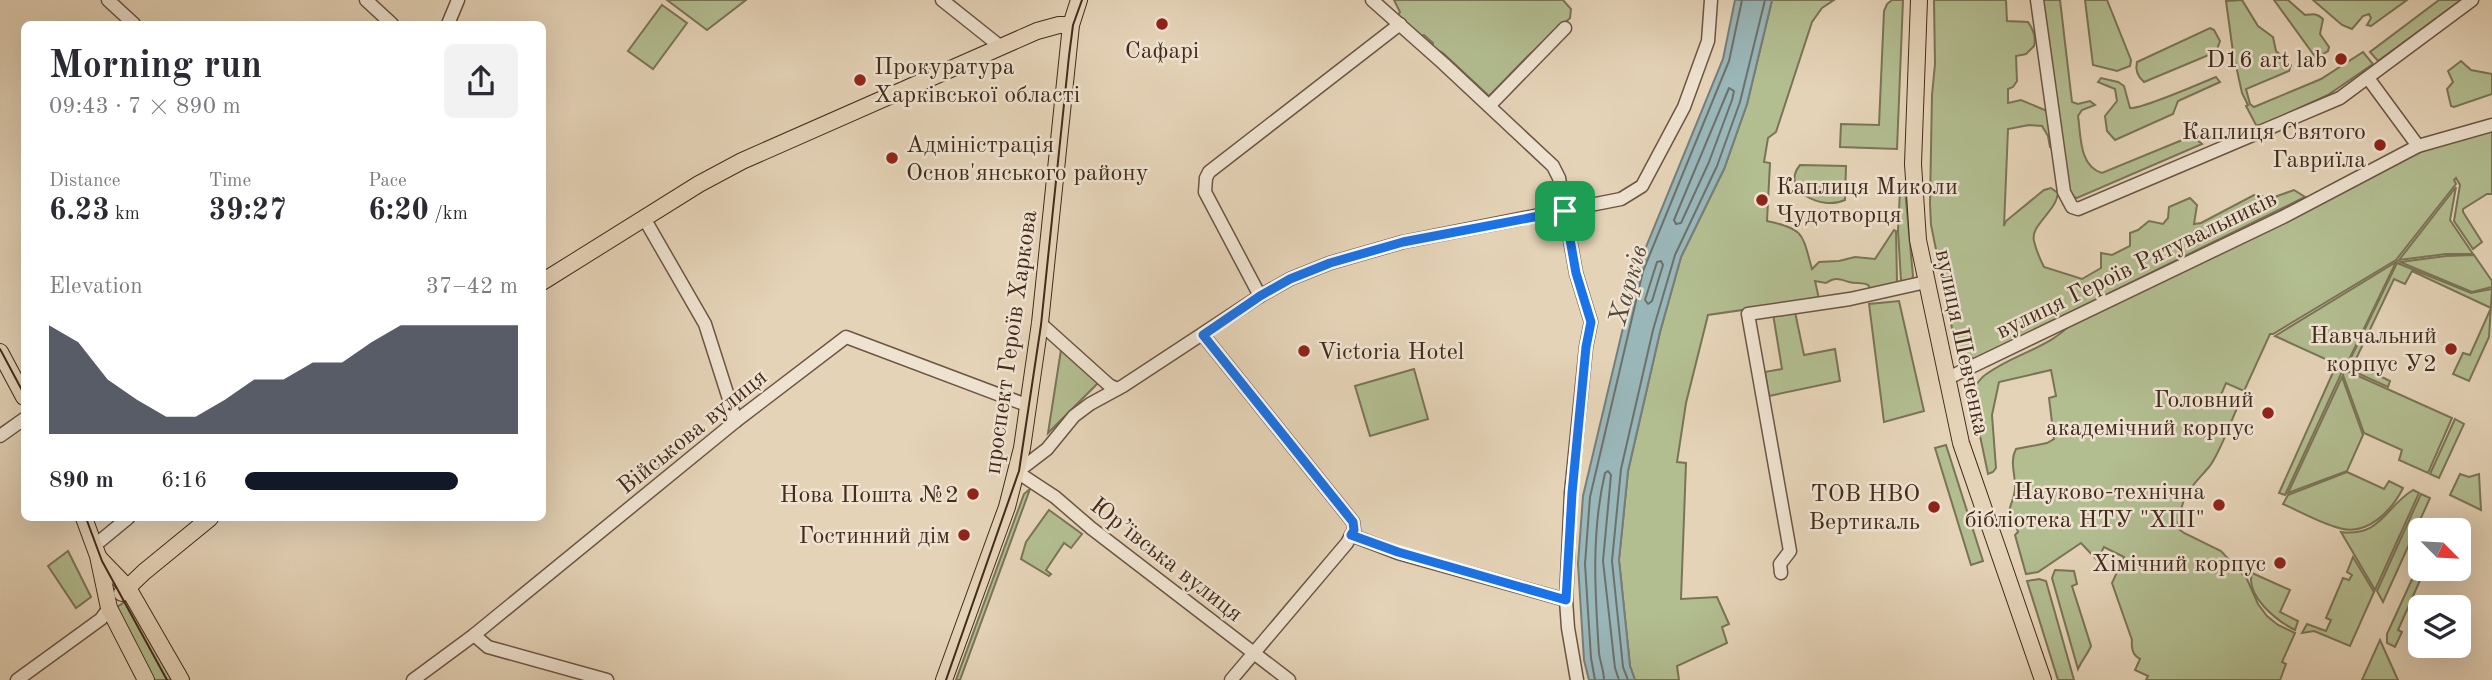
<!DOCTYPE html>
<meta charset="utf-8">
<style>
:root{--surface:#fff;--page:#f2f2f3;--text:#2b2b33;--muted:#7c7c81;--accent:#111827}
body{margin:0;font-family:"Old Standard TT",serif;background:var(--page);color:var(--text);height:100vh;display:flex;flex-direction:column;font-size:26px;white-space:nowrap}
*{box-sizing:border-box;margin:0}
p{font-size:23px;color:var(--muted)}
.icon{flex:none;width:38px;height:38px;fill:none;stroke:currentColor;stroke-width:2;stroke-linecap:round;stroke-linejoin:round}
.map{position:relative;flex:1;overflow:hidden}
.sheet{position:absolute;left:21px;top:21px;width:525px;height:500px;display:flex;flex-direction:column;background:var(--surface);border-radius:10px;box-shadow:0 7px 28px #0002}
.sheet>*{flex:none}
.needle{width:46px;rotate:114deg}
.buttons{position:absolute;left:2408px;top:518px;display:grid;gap:14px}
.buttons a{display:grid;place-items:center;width:63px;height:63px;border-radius:10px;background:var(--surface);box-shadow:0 7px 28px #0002;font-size:35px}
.pin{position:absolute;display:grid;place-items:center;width:60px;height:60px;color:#fff;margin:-30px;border-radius:14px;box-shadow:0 4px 10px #0006}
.round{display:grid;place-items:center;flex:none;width:74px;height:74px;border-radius:10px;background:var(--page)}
.overview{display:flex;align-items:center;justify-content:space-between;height:119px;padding:0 28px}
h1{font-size:38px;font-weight:700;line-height:52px}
.stats{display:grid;grid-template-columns:repeat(3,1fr);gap:10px;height:119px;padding:7px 28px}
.stats div{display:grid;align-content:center}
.stats b{font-size:30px;font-weight:700}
.stats small{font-size:19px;font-weight:400}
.stats p{font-size:19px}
.chart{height:196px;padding:14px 28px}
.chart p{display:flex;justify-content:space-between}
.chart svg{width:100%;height:126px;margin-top:7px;fill:var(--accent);opacity:.7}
ul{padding:0 28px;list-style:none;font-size:23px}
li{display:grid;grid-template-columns:112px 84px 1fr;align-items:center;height:52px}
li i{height:18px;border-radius:9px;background:var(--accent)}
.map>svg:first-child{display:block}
.green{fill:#b2bd90;stroke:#7a7456;stroke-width:2}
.water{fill:#99b6b8;stroke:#777e7a;stroke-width:2}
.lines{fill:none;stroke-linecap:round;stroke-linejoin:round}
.shore{stroke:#6e706a;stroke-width:2}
.minor-casing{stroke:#6c5543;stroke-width:15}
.major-casing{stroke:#432b1c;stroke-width:18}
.minor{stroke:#eee2d0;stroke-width:12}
.major{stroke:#e5d3b7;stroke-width:16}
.tram{stroke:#432b1c;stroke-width:2}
.route-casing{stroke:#fff;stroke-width:14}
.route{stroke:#1a73e8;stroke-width:9}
.poi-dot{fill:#8f2418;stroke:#eee2d0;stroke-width:2.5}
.labels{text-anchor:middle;stroke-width:5;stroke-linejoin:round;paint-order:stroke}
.poi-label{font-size:24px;fill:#432b1c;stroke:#eee2d0;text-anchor:end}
.street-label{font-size:24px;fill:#432b1c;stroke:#eee2d0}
.water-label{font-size:26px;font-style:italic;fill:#54473b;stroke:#eee2d0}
</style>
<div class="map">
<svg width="2492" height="680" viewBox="0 0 2492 680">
<rect width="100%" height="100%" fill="#e5d3b7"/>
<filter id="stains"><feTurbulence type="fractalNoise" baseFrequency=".00286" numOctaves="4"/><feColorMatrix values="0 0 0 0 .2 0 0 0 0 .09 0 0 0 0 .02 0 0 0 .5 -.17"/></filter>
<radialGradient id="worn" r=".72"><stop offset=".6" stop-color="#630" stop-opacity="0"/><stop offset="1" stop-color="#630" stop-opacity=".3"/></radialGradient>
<!-- green -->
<g class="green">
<path d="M667,0H746L707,30Z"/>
<path d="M1394,0H1563L1571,9L1570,18L1528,56L1489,96L1443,53L1432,47L1433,43L1424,35L1420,36L1396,17L1400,12Z"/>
<path d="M1772,0H1834L1822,8L1812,22L1776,132L1768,138L1764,162L1770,163L1767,221C1805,229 1802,234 1812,269L1819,262L1839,261L1855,257L1875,259L1894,230L1896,231L1897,282L1896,286L1872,291L1868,285C1862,282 1856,284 1849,282C1839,279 1836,277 1826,283L1815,281L1819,299L1708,315L1686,403L1677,462L1686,463L1681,599L1717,597L1729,624L1722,627L1727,643L1677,666L1679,680H1635L1630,666L1619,560L1628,471L1660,332L1681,257L1724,169L1747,104Z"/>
<path d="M1892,0H1903L1897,149L1840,147L1841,124L1879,125L1884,11L1887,4Z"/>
<path d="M1934,0H2006L2007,21L2028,22C2033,29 2036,38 2034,46L2026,54L2016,56L2017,81L2013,87L2008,89V103L2021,100L2047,111L2055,149L2050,147L2048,136L2042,126L2029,125L2008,129L2004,226L2006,221L2044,190L2051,188L2058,193C2056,212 2030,225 2034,241C2036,250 2040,259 2044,267L2082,279L2101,268V253L2112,255L2130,246V233L2138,230L2149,221L2163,224L2168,218L2169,207L2190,198L2197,205L2194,224L2201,223L2254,195L2272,198L2294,190L2305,197L1975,359L1964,355L1955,343L1931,225L1930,204L1932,95L1935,64Z"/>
<path d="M2042,0H2060L2072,102L2078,104L2090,101L2095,105L2082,110L2078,116C2081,136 2079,166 2102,173L2192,136L2202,144L2077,198L2068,195Z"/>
<path d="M2085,0H2107L2131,60L2130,66L2117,71L2093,65Z"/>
<path d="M2242,0L2258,26L2273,37L2276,51L2291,65L2289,71L2246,89L2250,104L2254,107L2321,79L2363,52L2373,64L2328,95L2260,126L2256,125L2246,106L2248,105L2242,93L2233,52L2226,1Z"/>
<path d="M2274,0H2288L2305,15C2313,14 2317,13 2323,19L2320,34L2329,47L2328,51L2316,58Z"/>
<path d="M2313,0H2407L2371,26L2367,25L2371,18L2369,14L2363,16L2352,29L2342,25Z"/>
<path d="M2439,0H2461L2378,61L2370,52Z"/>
<path d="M662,5L687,23L653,69L628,51Z"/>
<path d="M2210,28L2214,30L2220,41L2216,52L2144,82C2137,76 2135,70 2137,62Z"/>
<path d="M2461,61L2471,70L2492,74V94L2454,107L2451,106L2447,89L2453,82L2448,71Z"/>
<path d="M2216,77L2220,82L2178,101L2173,114L2115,140L2107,131L2105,116L2117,101L2115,89L2098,82L2101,78L2118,82L2124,86L2130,108C2140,110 2201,83 2216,77Z"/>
<path d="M2492,130V194H2487L2463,209V212L2482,242L2473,249L2454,221L2460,185L2456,178L2454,180L2456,184L2396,260L2273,334H2270L2244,391L2226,383L2220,397L2238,406C2231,421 2219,455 2209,467C2189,490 2183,492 2178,525L2175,526L2184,533L2221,551L2247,579L2258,604L2267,616L2278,625L2295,633L2282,662L2286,664L2280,680H2146L2148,676L2135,670L2140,659C2132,655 2131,648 2132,640L2112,583L2124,557L2104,547L2097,560L2081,543L2038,572L2026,574L2015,535L2018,532L2014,520L2010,522C2006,509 2014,502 2015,489C2016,475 2009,462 2016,449L2047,443L2054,439L2049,398L2056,396L2051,370L1999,382L1992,415L1996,468L1993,472L1988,474L1971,393C1975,387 1979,379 1985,375C2017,351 2053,349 2079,315L2436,140Z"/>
<path d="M1800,165L1846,166L1845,200C1822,211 1779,190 1800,165Z"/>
<path d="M2456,187L2450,220L2473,254H2446L2399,260Z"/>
<path d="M1903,189L1905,190L1913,276L1912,279L1903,282L1901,280L1898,231L1900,190Z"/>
<path d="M2474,255L2492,281V287L2472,292L2400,262L2446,256Z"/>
<path d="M2396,262L2345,368L2275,336Z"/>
<path d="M2397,263L2471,293L2492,289L2489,337L2469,381L2453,374L2463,353L2470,355L2491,308L2412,271L2405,284L2394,279L2354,363L2390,381L2388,387L2346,368Z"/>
<path d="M1899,301L1924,411L1884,422L1869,304Z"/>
<path d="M1795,312L1804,355L1835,349L1840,381L1769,396L1765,372L1782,369L1773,314Z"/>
<path d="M1061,350L1099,382L1048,433Z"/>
<path d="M2335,368L2342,372L2285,495L2279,493Z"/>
<path d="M1414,369L1428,419L1370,436L1355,386Z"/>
<path d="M2345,370L2452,418L2428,473L2399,460L2402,450L2364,433L2343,375Z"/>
<path d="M2342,377L2363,435L2347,471L2288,493Z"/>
<path d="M2455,419L2464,424L2439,478L2430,474Z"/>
<path d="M1946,445L1983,561L1971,565L1935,448Z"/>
<path d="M2347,472L2384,489L2389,481L2403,488C2392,510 2367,537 2339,528C2320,523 2301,512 2283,504L2288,495Z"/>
<path d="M2460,474L2469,477L2479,474L2481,510L2450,495Z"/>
<path d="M1030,489L960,680H956L1024,494Z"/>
<path d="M2413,490L2419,493L2375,590L2341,532C2381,537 2385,507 2413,490Z"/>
<path d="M2421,494L2430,498L2383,602L2377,591Z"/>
<path d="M1049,510L1082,534L1071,548L1064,543L1046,570L1051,574L1049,576L1021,559L1026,542Z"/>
<path d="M68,551L91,597L76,608L48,566Z"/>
<path d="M2353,557L2374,592L2350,646L2314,631L2302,633L2307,624L2326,631L2331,620L2326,618L2343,578L2349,580L2352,575L2347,572Z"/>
<path d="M2419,564L2420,569H2425L2398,630L2402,632L2395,647L2387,643V634Z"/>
<path d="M2055,570L2074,571L2077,584L2072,586L2091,646C2087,655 2082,660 2078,669L2052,578Z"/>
<path d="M2252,573L2290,590L2280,612L2298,621L2295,630C2277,621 2245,596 2252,573Z"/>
<path d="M2039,579L2046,581L2074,680H2058L2027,581Z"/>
<path d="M126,601H127L172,680H153L117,607Z"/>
<path d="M2380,640L2398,680H2362Z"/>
</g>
<!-- water -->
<path class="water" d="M1735,0H1772L1747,104L1724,169L1681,257L1660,332L1628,471L1619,560L1630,666L1635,680H1589L1584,660L1578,564L1583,496L1637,269L1723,59Z"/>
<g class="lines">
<!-- shore -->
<g class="shore">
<path d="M1729,88L1734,91L1732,100L1709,162L1681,223L1676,224L1674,220Z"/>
<path d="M1661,261L1663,265L1652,301L1648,304L1645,300L1657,262Z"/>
<path d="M1595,680L1591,658L1585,564L1590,497L1643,271L1729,61L1742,0"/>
<path d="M1604,680C1604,671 1600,662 1599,653C1595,593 1591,533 1605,473L1608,471L1611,475L1603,561L1615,668L1619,680"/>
<path d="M1628,680L1623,667L1612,561L1621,469L1653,330L1675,255L1717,166L1740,102L1765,0"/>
</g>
<!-- minor casing -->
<g class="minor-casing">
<g id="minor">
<path d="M108,0L134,24"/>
<path d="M366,0L392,24"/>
<path d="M942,0L1001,47"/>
<path d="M1372,0L1444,64L1553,166L1559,178L1576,273L1591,322L1586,347L1571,493L1566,600L1568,628L1577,680"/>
<path d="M2037,0L2064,192L2072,207L2078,209L2340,98L2472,0"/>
<path d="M448,24L458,0"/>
<path d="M2368,78L2418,146"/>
<path d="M1489,106L1565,28"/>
<path d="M644,218L705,324L736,421"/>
<path d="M1260,296L1205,192L1206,178L1209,172L1400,24"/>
<path d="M1040,323L1109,385L1117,389"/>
<path d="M1203,335L1353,522L1354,530L1347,543L1231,680"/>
<path d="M1946,379L2283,217L2418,146L2492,125"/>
<path d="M0,436L24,419"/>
<path d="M1351,535L1398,553L1566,600"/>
<path d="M94,546L128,518"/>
<path d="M1781,573L1780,564L1790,551L1748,314L1850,299L1926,282"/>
<path d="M474,635L488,647L607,680"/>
<path d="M17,680L101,619L109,608"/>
<path d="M413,680L474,635L736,421L846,337L1029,406"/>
<path d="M1289,680L1091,528L1055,497L1017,472L1047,449L1074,416L1090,404L1123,386L1260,296L1290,279L1330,263L1403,242L1621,199L1642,186L1684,107L1708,41L1711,0"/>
</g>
</g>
<!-- major casing -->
<g class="major-casing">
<g id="major">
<path d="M1919,0L1913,164L1918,240L1961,443L2043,680"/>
<path d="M542,282L699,184L742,161L1037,31L1059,25H1071"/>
<path d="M0,352L24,397"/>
<path d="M84,518L98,556L109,608L146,680"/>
<path d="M99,558L128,588L181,680"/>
<path d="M122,593L144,572L210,518"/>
<path d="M944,680L1007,507L1022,448L1040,323L1071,25L1079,0"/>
</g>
</g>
<!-- minor -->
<use href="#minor" class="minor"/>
<!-- major -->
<use href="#major" class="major"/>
<!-- tram -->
<g class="tram">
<path d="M0,349L24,394"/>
<path d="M86,518L102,561L167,680"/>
<path d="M946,680L1019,471L1041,325L1069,56L1073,25L1082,0"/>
</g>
</g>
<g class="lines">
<!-- route casing -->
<g class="route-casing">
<path id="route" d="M1565,211L1576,273L1591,322L1586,347L1572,493L1566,600L1398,552L1351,535L1354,530L1353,522L1203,335L1260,296L1290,279L1330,263L1403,242Z"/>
</g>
<!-- route -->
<use href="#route" class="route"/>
</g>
<!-- markers -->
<g class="poi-dot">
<circle cx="1162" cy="24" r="7"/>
<circle cx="2341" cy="59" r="7"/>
<circle cx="860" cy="80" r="7"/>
<circle cx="2380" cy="145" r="7"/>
<circle cx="892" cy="158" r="7"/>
<circle cx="1762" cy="200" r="7"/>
<circle cx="2451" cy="349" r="7"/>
<circle cx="1304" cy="351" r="7"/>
<circle cx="2268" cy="413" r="7"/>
<circle cx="973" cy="494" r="7"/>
<circle cx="2219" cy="505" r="7"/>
<circle cx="1934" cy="507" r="7"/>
<circle cx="964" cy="535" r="7"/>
<circle cx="2280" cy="563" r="7"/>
</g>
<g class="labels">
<!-- poi labels -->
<g class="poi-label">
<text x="1162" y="58" text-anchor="middle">Сафарі</text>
<text x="2327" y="67">D16 art lab</text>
<text x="874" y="74" text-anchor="start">Прокуратура<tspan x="874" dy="28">Харківської області</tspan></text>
<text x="2366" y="139">Каплиця Святого<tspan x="2366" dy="28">Гавриїла</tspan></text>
<text x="906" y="152" text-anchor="start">Адміністрація<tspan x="906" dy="28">Основ'янського району</tspan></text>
<text x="1776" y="194" text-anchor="start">Каплиця Миколи<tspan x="1776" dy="28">Чудотворця</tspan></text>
<text x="2437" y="343">Навчальний<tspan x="2437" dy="28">корпус У2</tspan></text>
<text x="1318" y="359" text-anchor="start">Victoria Hotel</text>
<text x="2254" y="407">Головний<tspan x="2254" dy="28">академічний корпус</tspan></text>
<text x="2205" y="499">Науково-технічна<tspan x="2205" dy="28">бібліотека НТУ "ХПІ"</tspan></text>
<text x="1920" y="501">ТОВ НВО<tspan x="1920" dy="28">Вертикаль</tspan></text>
<text x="959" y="502">Нова Пошта №2</text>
<text x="950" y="543">Гостинний дім</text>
<text x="2266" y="571">Хімічний корпус</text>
</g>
<!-- street labels -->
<g class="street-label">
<text transform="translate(2136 264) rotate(-26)" y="8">вулиця Героїв Рятувальників</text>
<text transform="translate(1010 342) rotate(-82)" y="8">проспект Героїв Харкова</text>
<text transform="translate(1963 342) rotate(78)" y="8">вулиця Шевченка</text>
<text transform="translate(692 431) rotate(-39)" y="8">Військова вулиця</text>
<text transform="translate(1167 559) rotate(38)" y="8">Юр’ївська вулиця</text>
</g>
<!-- water labels -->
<g class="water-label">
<text transform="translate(1627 285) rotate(-74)" y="9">Харків</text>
</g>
</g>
<rect width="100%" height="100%" filter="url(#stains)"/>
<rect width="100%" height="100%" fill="url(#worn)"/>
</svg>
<div class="buttons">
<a><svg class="needle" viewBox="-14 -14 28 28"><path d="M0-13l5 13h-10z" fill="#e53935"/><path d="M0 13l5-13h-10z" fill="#7c7c81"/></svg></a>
<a><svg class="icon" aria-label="layers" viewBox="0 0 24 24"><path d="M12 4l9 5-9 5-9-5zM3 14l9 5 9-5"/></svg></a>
</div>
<div class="pin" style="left:1565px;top:211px;background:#1e9e55"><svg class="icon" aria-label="arrive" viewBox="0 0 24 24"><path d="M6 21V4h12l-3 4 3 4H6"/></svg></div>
<section class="sheet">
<div class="overview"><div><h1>Morning run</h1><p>09:43 · 7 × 890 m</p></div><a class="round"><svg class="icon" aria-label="share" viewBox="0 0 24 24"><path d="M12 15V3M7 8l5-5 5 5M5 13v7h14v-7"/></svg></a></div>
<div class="stats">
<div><p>Distance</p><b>6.23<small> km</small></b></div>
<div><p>Time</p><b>39:27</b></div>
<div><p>Pace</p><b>6:20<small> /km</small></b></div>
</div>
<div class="chart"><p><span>Elevation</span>37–42 m</p>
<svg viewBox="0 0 160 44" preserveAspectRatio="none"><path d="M0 44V6L10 12L20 25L30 32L40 38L50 38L60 32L70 25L80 25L90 19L100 19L110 12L120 6L130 6L140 6L150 6L160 6V44z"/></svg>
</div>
<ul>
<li><b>890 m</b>6:16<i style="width:78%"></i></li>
</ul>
</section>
</div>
